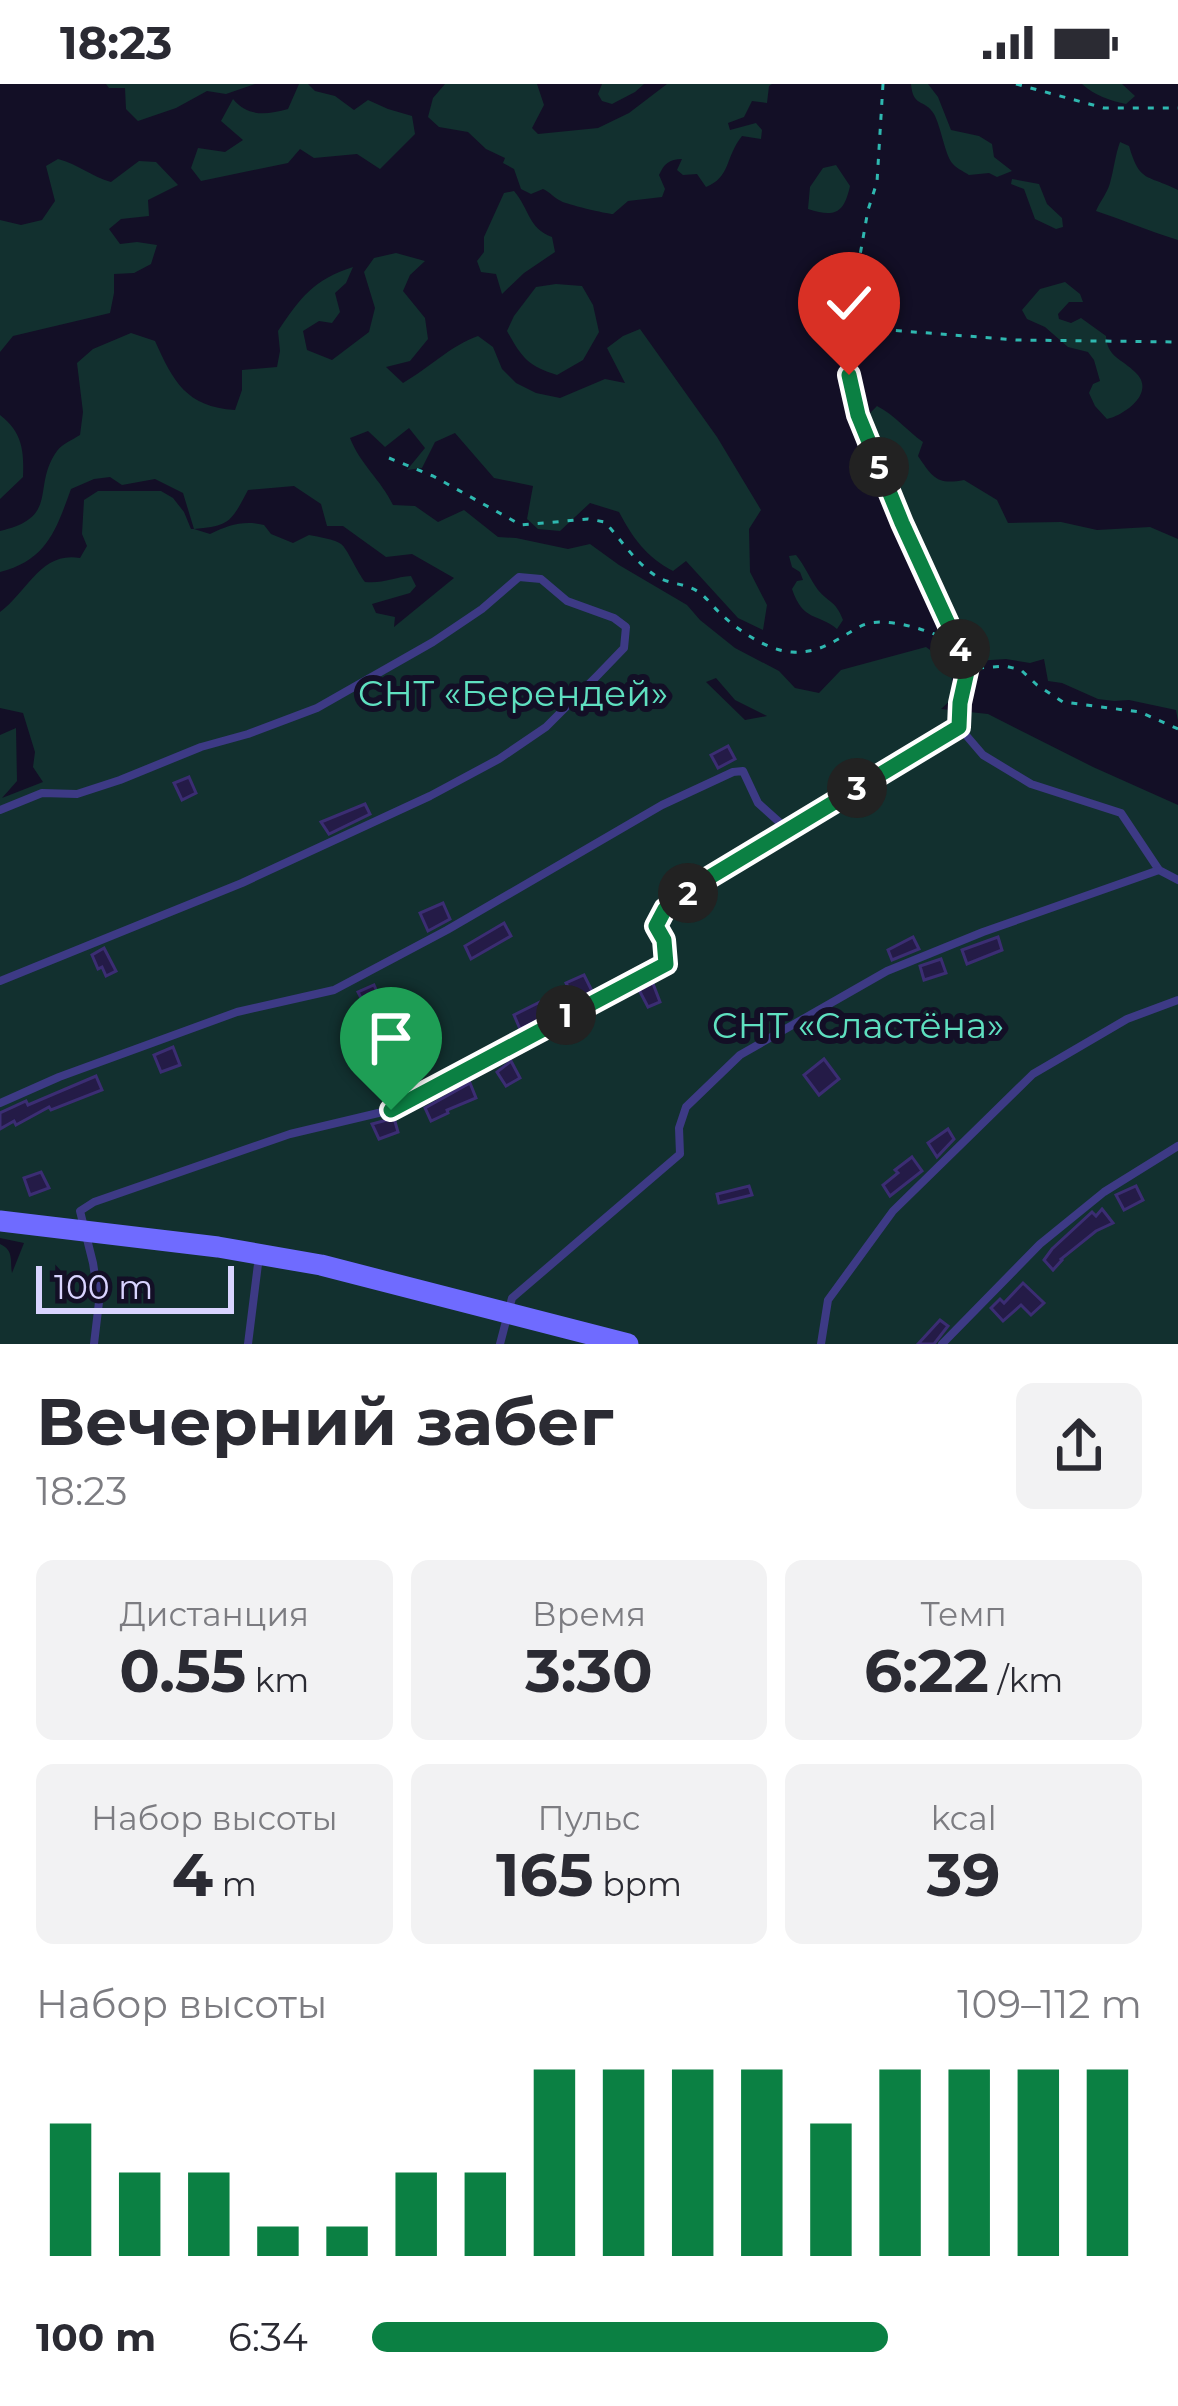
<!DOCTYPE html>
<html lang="ru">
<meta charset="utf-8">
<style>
:root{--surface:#fff;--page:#f2f2f3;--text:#2b2b33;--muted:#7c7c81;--accent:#0b8043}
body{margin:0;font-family:Montserrat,sans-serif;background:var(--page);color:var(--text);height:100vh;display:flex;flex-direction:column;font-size:45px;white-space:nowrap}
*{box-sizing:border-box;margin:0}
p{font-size:39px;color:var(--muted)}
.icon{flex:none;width:66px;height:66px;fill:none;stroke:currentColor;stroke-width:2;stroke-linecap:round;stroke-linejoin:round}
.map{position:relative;height:1260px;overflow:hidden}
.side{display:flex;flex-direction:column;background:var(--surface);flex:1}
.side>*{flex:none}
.scale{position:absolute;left:36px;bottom:30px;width:198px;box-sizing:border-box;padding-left:12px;border:6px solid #d9d4ff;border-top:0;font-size:33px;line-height:42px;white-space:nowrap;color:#d9d4ff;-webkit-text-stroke:9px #130f26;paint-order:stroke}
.pin{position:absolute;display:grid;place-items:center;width:102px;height:102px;color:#fff;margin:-123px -51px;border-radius:50% 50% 50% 0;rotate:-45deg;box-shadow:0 0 12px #0007}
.pin .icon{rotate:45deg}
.km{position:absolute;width:60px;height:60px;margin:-30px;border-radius:50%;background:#222;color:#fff;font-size:33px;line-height:60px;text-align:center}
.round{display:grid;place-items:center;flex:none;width:126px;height:126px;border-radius:18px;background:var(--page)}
.headline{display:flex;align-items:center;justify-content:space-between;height:204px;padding:0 36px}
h1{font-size:66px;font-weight:700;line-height:90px}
.metrics{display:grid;grid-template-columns:repeat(3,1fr);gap:18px;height:204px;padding:12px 36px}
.metrics div{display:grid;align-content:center;border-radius:18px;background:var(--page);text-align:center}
.metrics b{font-size:60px;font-weight:700}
.metrics small{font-size:33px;font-weight:400}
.metrics p{font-size:33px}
.chart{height:336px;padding:24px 36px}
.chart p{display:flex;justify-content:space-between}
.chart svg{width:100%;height:216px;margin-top:12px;stroke:var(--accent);stroke-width:6}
ul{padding:0 36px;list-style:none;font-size:39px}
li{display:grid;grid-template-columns:192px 144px 1fr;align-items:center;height:90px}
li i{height:30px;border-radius:15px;background:var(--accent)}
.status{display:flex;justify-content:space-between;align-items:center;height:84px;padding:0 60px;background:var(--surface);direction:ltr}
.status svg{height:33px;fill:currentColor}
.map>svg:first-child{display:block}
.green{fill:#12302f;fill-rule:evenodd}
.building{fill:#241b47;stroke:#3b2d73;stroke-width:3}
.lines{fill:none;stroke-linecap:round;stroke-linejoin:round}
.path{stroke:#2fb8b0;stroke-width:3;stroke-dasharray:6 9;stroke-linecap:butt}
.lane{stroke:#3d3a85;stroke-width:8}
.secondary{stroke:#6f6bff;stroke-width:21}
.route-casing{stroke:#fff;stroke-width:24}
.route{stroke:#0b8043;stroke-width:15}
.labels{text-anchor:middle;stroke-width:12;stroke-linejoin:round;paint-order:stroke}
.park-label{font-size:36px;fill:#5fe0c0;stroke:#130f26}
</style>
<div class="status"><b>18:23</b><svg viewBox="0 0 49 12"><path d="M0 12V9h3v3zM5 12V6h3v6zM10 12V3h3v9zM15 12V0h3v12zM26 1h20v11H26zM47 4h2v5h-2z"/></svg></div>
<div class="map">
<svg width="1178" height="1260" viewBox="0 0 1178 1260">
<rect width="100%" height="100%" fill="#130f26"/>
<!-- green -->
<g class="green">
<path d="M106,0H255L226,10L207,7L176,24L138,37L126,25L125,4H109Z"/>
<path d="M299,0H308L315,7L335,12L354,26L368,16L388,25L412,32L415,50L380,85L357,70L314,74L300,65L288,79L201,97L191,84L198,64L225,68L243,56L221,37L233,15C248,33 266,31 288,25Z"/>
<path d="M445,0H537L544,21L532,44L538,50L598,44L629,29L667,0H772L769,2L767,19L752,17L744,33L728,39L730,46L756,39L762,46L761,55L742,52C725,73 731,93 706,103L697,90L683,91L677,86L682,75C669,75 664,80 659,91L665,105L662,113L628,117L613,130C607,130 565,120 561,117C554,114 550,108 543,105L531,110L521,105L514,85L503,79L505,74L486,65L468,48L439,43L428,33L433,14Z"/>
<path d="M602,0H644L635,8L612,20L602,17L598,10Z"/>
<path d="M911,0H928L938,13L951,46L979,52L992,60L994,73L1012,87L997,93L989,89L969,91C963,87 956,84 952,79C945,70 941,43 934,30C924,14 913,24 911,0Z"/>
<path d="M1082,0H1122L1135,12L1126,20C1108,16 1096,12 1082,0Z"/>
<path d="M1120,58L1129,62C1140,99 1146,90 1178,106V156C1149,147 1123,136 1096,127C1100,117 1107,110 1110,99C1114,85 1115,72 1120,58Z"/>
<path d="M58,75C78,80 92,93 111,98L139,77L156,78L178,101L148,116L149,132L121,135L109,145L120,160L137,158L157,161L151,180L134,189L114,190V209L110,229L13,252L0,268V136L21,141L42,136L55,117L46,82Z"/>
<path d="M836,81L850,102C844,129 835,134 808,125L810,103L823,84Z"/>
<path d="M1012,95L1039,100L1047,120L1062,134L1063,143L1056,145L1035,135L1024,105L1011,100Z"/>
<path d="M514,107C530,126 528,144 552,153L555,168L524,189L502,210L496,190L481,188L477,177L484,168V153L504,109Z"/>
<path d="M396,169L425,177L410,191L403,207L425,234L428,255L410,277L386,283L403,299C429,284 450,262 478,252L493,263L502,285L516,299L536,309L560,314L605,295L625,299L607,264L623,252L640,245L717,353L761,426L749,445L750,488L767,521L763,546L738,534L686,477L673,487C646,473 633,454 619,428L590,419L560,447L538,445L527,435L533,402L494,394L455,349L435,358L422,384L407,386L425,364L409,344L385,363L368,347L350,354C360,380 381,396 393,421L415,422L438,438L464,426L498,453L516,454L568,465L590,460L619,481L687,521L700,536L735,564L779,587L795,604L819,609L841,586L926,563L951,581L953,614L941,625L988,630L1093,683L1178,721V1260H0V1160C14,1166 10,1177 12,1189L24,1159L0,1154V651L16,644L17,697L2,714L43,698L33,683L35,668L23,629L0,624V528C28,507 41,467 80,474L87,462L82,450L84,416L98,407H161L173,414L184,428L191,445H194L183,409L155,395L122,401L110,393L94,395L71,405C56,446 47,476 0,488V447C61,433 31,403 57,367C62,360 72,356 80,351L83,328L77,279L93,265L131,249L155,257C173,297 186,323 235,326L242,306V286L277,283L280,267L278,247C301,213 313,196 353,183L346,199L335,209L340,228L332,239L319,237L303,247L307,266L332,276L369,248L375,224L364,188L374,174ZM294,402L321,420L327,442H343L386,473L412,470L454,494L394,543L395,533L376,529L372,520L410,509L416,502L411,492C394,493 383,500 365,498C357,488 347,464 341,460C334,455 319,453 309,451L293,459L271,450L264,441C244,436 228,441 210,450L194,445C230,442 231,438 248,406ZM716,594L735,616L767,632L745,636L706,598Z"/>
<path d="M1065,198L1080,210L1083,218H1069L1058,230L1059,235L1071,239L1081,234L1106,252C1107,273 1122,275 1135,288C1157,308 1125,331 1107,335L1095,322L1089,309L1093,300L1100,297L1094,276L1088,268L1068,263L1045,243L1027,235L1022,226L1040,205Z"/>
<path d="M556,200L582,202L593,221L599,248L583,276L557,291C528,282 522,274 507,247L514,232L536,203Z"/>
<path d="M877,322C895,331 906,346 923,358L918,372C933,394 937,401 964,396L997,416L1008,439L1061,438L1097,446L1150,443L1178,455V637L1176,626L1129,616L1114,617L1098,615L1062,599L1048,597L1044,575L1030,579L1006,575L976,577C963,566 961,551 953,536C922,470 889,403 866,333Z"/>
<path d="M0,331C22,348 24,366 23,393L0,415Z"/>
<path d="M796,471C805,482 810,495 818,506C829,519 836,517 843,536L837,545C818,529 803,538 792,505L797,497L803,496L800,488L792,483L789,472Z"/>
</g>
<!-- building -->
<g class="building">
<path d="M728,662L735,675L718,684L711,671Z"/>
<path d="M189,693L196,709L182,716L174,699Z"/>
<path d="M365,720L370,730L329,750L321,738Z"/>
<path d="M443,819L450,835L428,847L420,829Z"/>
<path d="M504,839L511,852L471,875L465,862Z"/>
<path d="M913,853L919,865L892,876L888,866Z"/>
<path d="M998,853L1002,866L967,880L962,866Z"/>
<path d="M104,864L116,887L106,892L102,883L98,885L92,871Z"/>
<path d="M941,875L946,889L924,896L920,882Z"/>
<path d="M584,891L593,909L575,917L566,899Z"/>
<path d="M652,897L660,918L648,923L638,904Z"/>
<path d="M374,901L381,917L366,924L358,908Z"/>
<path d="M548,914L555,928L520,945L514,931Z"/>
<path d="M173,963L180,981L161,988L154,971Z"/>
<path d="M824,975L839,995L819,1011L804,991Z"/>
<path d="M511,977L520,994L506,1002L497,988Z"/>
<path d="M96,992L102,1006L51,1026L49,1023L16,1041L14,1037L0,1045V1029L26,1017L28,1021Z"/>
<path d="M470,999L476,1014L447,1026L448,1029L431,1037L425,1024Z"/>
<path d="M394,1034L398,1048L379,1055L372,1040Z"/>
<path d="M948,1045L954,1055L937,1073L928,1059Z"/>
<path d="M912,1073L922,1087L890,1112L883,1101L898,1089L895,1086Z"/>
<path d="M41,1088L49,1104L30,1111L24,1094Z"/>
<path d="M749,1102L752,1111L719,1119L717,1110Z"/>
<path d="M1136,1102L1143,1116L1124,1126L1116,1111Z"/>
<path d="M1102,1125L1113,1139L1096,1147L1061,1175L1062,1176L1053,1186L1044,1176L1052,1165L1092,1128L1096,1132Z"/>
<path d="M1023,1199L1044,1219L1031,1231L1021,1221L1003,1237L991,1224L1000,1215L1004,1219Z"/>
<path d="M940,1236L948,1242L934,1260H918Z"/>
</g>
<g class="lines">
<!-- path -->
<g class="path">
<path d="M883,0L877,98L868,126L853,211L849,291L858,330L902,439L963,572"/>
<path d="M1016,0L1104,24H1178"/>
<path d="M851,243L1017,256L1178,258"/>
<path d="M389,374L433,392L521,441L588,435L605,438C621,456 636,479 656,492C670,501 687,499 700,509C707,514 713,523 720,529C737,546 768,567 792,568C821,570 838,554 861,542C884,530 937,548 958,562"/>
<path d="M978,584L1005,582L1021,586L1037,601L1063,618L1140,628L1178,645"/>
</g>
<!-- lane -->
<g class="lane">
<path d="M959,643L983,671L1031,700L1121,729L1159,786L1178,796"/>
<path d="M0,726L42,709L77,710L120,696L201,663L248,650L317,624L433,558L482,525L519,493L541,495L567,517L614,534L626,543L624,564L597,592L546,643L499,675L430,712L242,799L0,897"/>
<path d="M0,1019L59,993L237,928L334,906L447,846L662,721L733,688L743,687L758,719L788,746"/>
<path d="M94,1260L99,1218L93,1179L80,1127L94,1118L290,1050L391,1026L666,880L664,857L656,842L665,825L705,796L959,643L960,619L968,583"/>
<path d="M248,1260L259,1172"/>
<path d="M500,1260L512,1214L680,1070L679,1044L686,1023L740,971L887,887L983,848L1159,786"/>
<path d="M821,1260L828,1216L893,1127L1033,990L1127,935L1178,916"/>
<path d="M942,1260L1040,1160L1104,1108L1178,1062"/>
</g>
<!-- secondary -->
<path class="secondary" d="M0,1137L218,1163L321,1181L628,1260"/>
</g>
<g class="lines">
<!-- route casing -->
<g class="route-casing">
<path id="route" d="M391,1026L666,880L664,856L656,842L665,825L705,796L959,643L960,619L968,583L902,439L858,331L849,291"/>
</g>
<!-- route -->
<use href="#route" class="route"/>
</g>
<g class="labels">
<!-- park labels -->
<g class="park-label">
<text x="513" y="622">СНТ «Берендей»</text>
<text x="858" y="954">СНТ «Сластёна»</text>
</g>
</g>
</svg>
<div class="scale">100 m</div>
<div class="pin" style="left:391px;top:1026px;background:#1e9e55"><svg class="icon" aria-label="arrive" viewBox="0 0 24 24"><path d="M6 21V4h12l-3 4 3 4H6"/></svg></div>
<div class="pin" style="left:849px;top:291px;background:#d93025"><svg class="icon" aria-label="check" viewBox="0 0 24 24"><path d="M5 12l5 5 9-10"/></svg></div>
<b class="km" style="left:566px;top:931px">1</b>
<b class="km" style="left:688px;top:809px">2</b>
<b class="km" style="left:857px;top:704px">3</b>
<b class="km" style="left:960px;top:565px">4</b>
<b class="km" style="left:879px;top:383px">5</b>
</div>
<section class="side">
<div class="headline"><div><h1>Вечерний забег</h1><p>18:23</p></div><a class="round"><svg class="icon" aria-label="share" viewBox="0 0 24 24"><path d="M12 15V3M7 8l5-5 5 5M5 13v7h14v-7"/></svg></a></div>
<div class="metrics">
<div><p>Дистанция</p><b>0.55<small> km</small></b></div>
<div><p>Время</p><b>3:30</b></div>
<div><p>Темп</p><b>6:22<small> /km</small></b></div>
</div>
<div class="metrics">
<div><p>Набор высоты</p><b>4<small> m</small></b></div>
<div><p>Пульс</p><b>165<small> bpm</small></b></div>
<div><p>kcal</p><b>39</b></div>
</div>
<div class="chart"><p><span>Набор высоты</span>109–112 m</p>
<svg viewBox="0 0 160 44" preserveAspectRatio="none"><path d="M5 44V17M15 44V27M25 44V27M35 44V38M45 44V38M55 44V27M65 44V27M75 44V6M85 44V6M95 44V6M105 44V6M115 44V17M125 44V6M135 44V6M145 44V6M155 44V6"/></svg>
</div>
<ul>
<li><b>100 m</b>6:34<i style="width:67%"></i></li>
</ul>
</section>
